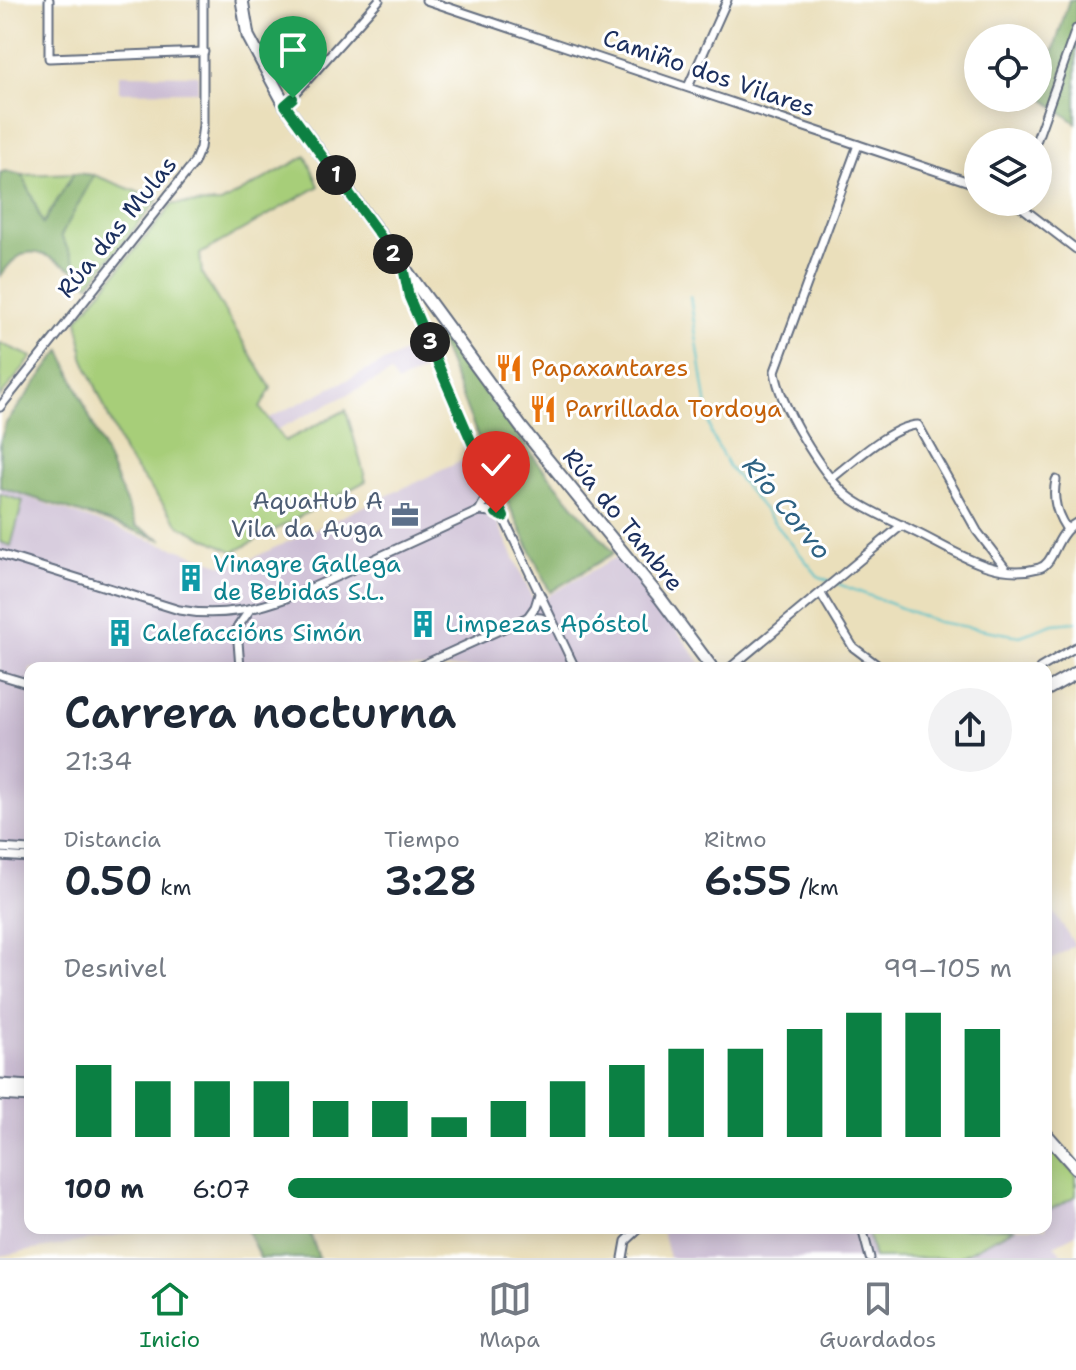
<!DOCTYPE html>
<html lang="es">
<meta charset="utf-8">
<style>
:root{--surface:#fff;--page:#f2f2f3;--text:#1f2937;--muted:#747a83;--line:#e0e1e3;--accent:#0b8043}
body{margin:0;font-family:"Shantell Sans",sans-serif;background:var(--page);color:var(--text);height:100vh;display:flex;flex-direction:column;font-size:30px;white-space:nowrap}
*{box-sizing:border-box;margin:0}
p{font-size:26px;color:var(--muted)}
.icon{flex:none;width:44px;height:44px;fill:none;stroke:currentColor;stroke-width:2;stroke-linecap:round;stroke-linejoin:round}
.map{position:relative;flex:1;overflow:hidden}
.sheet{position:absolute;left:24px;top:662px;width:1028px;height:572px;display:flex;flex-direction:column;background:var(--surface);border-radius:16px;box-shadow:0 4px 20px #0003}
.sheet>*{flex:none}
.tools{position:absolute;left:964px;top:24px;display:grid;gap:16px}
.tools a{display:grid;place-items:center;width:88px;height:88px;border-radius:50%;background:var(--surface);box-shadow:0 4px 20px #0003;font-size:40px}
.pin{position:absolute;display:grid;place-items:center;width:68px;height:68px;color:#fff;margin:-82px -34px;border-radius:50% 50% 50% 0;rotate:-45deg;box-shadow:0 0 8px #0007}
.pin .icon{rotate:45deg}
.km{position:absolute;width:40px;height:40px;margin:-20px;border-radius:50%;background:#222;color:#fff;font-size:22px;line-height:40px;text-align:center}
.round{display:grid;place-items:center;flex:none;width:84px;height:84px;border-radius:42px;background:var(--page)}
.summary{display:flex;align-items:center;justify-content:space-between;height:136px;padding:0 40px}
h1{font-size:44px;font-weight:600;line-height:60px}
.figures{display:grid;grid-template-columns:repeat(3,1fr);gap:12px;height:136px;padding:8px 40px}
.figures div{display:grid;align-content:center}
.figures b{font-size:40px;font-weight:600}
.figures small{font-size:22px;font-weight:400}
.figures p{font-size:22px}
.chart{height:224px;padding:16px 40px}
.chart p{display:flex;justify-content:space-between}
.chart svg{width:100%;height:144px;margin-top:8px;stroke:var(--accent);stroke-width:6}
ul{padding:0 40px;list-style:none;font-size:26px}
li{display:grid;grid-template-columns:128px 96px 1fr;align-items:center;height:60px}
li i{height:20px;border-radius:10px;background:var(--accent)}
.tabs{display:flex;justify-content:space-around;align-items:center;height:112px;border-top:2px solid var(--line);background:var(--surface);font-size:22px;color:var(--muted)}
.tabs a{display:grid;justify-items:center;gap:4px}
.tabs .on{color:var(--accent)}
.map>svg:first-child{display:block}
.industrial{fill:#ccbed4}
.green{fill:#a7ce79;stroke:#617e6c;stroke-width:2}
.forest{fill:#85b169;stroke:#507064;stroke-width:2}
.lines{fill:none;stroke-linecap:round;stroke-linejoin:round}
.stream{stroke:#52c0c9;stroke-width:2}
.street-casing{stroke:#636d7f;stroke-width:11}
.secondary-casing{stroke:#636d7f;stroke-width:15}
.street{stroke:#fff;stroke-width:7}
.secondary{stroke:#fff;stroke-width:11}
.route-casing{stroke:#fff;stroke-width:16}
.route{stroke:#0b8043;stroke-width:10}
.labels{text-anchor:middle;stroke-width:6;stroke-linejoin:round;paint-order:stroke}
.street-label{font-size:24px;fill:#1b2f5e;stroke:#fff}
.food-label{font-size:24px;fill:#c56008;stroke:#fff;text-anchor:start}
.service-label{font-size:24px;fill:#4e5e75;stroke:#fff;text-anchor:end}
.culture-label{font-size:24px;fill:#0d838f;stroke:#fff;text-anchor:start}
.water-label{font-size:26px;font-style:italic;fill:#2e6283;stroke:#fff}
</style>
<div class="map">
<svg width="1076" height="1258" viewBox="0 0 1076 1258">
<rect width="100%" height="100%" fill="#fff"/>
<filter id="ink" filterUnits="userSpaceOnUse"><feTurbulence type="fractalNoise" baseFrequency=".0125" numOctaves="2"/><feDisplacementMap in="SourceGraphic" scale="16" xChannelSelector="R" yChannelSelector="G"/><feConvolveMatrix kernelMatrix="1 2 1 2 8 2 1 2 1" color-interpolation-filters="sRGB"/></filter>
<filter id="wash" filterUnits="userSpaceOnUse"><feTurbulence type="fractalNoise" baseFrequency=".006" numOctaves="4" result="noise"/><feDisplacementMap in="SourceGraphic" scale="32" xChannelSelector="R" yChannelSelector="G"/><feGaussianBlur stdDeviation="1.8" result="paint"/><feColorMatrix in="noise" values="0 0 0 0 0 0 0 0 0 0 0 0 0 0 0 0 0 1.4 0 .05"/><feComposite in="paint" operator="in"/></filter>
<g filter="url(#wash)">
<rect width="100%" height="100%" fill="#eadfbb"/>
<!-- industrial -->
<g class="industrial">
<path d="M119,74L198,75V91L119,92Z"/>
<path d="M423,343L434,366L397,383L391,373L274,431L267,419Z"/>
<path d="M468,458L535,603L618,556L661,608L704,668H30V1228H157L0,1256V488L223,565L244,562Z"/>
<path d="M1046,900L1075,945L1046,963Z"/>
<path d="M1046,1141L1076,1175V1234L1054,1245L1065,1258H669L661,1228H1046Z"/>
</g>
<!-- green -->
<g class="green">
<path d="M306,156L319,186L200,254L202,274L271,388L260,408L285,441L346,410L366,481L234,552L180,526L125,455L83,357L78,319L173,204L221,203Z"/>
<path d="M74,173L43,224L23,175Z"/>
<path d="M94,175L158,200L89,284L81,274L60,236Z"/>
<path d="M0,343L32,357L0,397Z"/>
<path d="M0,494L23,501L11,546L0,542Z"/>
<path d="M1046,1141L1076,1175V1196L1046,1212Z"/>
<path d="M867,1228H1015L958,1258H874Z"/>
</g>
<!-- forest -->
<g class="forest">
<path d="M1069,0H1076V123L1040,96Z"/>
<path d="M5,171L23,175L43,224L74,173L94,175L61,236L81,274C46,257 28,234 0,277V173Z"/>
<path d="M426,307L447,337V341L539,464L614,553L550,592L484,452Z"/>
<path d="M61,350L136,526L163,540L0,487V442L6,423Z"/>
<path d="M246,1228H308L319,1258H260Z"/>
</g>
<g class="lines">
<!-- stream -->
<g class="stream">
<path d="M690,296L711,434L729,467L818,576L830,581"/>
<path d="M836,583L938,622L1020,636L1053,624L1076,622"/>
</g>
</g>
</g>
<g filter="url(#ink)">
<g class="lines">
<!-- street casing -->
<g class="street-casing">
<g id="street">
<path d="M49,0V58L204,52"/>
<path d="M426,0L978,185"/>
<path d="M688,87L727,0"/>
<path d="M285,105L379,0"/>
<path d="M1036,142L1076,29"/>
<path d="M858,145L775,371C779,404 822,475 848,496C867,511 892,520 913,531C952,549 993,581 1039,568C1055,564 1054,535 1076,523"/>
<path d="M1015,202L1076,249"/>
<path d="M403,267L409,297L489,487L575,668"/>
<path d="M0,407L194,163L200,148L203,125V0"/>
<path d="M832,478C853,462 891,426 918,425L977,531L1006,569"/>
<path d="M1056,480C1052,498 1056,513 1066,528"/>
<path d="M479,511L490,490"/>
<path d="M0,554L179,610C244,622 297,595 355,568C397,549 438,530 479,511L492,512L504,517"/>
<path d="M821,594L853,647L881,668"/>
<path d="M528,617L535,607L539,594"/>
<path d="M240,668L237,628L249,611"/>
<path d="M416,668L528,617L541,618L553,623"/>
<path d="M730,668L902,525"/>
<path d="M1040,668L1076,647"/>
<path d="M0,675L30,684"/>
<path d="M0,848L30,850"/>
<path d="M0,856L30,858"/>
<path d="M862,1228L870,1258"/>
<path d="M623,1258L626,1241L640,1228"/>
</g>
</g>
<!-- secondary casing -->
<g class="secondary-casing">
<g id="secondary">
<path d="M242,0L248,36L285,105L521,427L660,598L712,668"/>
<path d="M1046,690L1076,673"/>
<path d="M0,1085L30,1087"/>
<path d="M0,1094L30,1096"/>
<path d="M1046,1134L1076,1168"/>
</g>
</g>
<!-- street -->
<use href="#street" class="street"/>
<!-- secondary -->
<use href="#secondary" class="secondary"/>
</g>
</g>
<g class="lines" filter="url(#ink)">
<!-- route casing -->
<g class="route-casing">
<path id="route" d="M293,98L285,105L403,267L409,297L504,517L496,513"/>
</g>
<!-- route -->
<use href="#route" class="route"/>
</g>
<!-- icons -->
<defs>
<g id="restaurant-bare" transform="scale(2.16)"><path d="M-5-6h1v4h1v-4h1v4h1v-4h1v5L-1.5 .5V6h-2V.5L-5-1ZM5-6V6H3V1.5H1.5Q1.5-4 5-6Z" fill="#e8710a" stroke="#fff" stroke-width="2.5" paint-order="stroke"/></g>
<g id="office-bare" transform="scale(2.16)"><path d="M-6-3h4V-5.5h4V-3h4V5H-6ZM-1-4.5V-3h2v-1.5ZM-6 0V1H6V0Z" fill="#5c6f8a" stroke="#fff" stroke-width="2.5" paint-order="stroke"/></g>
<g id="building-bare" transform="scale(2.16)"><path d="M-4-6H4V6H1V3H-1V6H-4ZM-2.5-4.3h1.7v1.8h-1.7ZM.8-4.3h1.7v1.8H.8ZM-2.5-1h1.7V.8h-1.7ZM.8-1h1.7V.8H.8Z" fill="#0f9aa8" stroke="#fff" stroke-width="2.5" paint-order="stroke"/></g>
</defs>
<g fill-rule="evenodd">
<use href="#restaurant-bare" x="509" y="368"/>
<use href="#restaurant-bare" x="543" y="409"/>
<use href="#office-bare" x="405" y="515"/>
<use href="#building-bare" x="191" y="578"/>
<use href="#building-bare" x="423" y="624"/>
<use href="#building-bare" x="120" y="633"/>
</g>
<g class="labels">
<!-- street labels -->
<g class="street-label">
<text transform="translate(709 73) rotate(19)" y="8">Camiño dos Vilares</text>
<text transform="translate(117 227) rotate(-51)" y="8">Rúa das Mulas</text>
<text transform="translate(623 520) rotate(51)" y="8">Rúa do Tambre</text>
</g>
<!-- food labels -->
<g class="food-label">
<text x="531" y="376">Papaxantares</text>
<text x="565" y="417">Parrillada Tordoya</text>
</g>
<!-- service labels -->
<g class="service-label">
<text x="383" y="509">AquaHub A<tspan x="383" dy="28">Vila da Auga</tspan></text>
</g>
<!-- culture labels -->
<g class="culture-label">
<text x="213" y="572">Vinagre Gallega<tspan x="213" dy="28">de Bebidas S.L.</tspan></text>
<text x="445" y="632">Limpezas Apóstol</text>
<text x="142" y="641">Calefaccións Simón</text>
</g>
<!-- water labels -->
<g class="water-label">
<text transform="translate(787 508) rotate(51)" y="9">Río Corvo</text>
</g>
</g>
</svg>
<div class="tools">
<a><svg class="icon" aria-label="locate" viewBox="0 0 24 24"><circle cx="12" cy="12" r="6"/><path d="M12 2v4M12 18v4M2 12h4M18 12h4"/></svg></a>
<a><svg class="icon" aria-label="layers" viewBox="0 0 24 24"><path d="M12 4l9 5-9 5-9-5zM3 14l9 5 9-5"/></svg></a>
</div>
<div class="pin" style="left:293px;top:98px;background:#1e9e55"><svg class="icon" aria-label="arrive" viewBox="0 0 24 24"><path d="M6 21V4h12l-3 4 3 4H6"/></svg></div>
<div class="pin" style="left:496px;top:513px;background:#d93025"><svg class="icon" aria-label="check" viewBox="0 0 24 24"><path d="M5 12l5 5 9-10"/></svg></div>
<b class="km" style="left:336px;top:175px">1</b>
<b class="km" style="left:393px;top:254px">2</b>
<b class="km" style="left:430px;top:342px">3</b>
<section class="sheet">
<div class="summary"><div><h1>Carrera nocturna</h1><p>21:34</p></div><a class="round"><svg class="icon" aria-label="share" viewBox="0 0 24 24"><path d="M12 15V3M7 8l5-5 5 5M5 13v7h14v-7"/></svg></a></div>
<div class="figures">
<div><p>Distancia</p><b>0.50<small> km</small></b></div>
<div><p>Tiempo</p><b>3:28</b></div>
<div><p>Ritmo</p><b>6:55<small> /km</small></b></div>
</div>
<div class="chart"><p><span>Desnivel</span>99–105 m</p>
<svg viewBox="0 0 160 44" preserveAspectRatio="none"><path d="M5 44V22M15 44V27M25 44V27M35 44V27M45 44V33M55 44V33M65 44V38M75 44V33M85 44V27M95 44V22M105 44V17M115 44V17M125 44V11M135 44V6M145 44V6M155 44V11"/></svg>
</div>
<ul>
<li><b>100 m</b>6:07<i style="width:100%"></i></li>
</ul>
</section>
</div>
<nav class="tabs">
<a class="on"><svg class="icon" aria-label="home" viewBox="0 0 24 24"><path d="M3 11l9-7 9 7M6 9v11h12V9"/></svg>Inicio</a>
<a><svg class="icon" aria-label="map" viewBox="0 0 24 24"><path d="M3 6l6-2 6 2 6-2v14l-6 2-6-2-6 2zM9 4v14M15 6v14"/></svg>Mapa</a>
<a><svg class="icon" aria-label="saved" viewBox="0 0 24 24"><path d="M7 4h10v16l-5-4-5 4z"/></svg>Guardados</a>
</nav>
